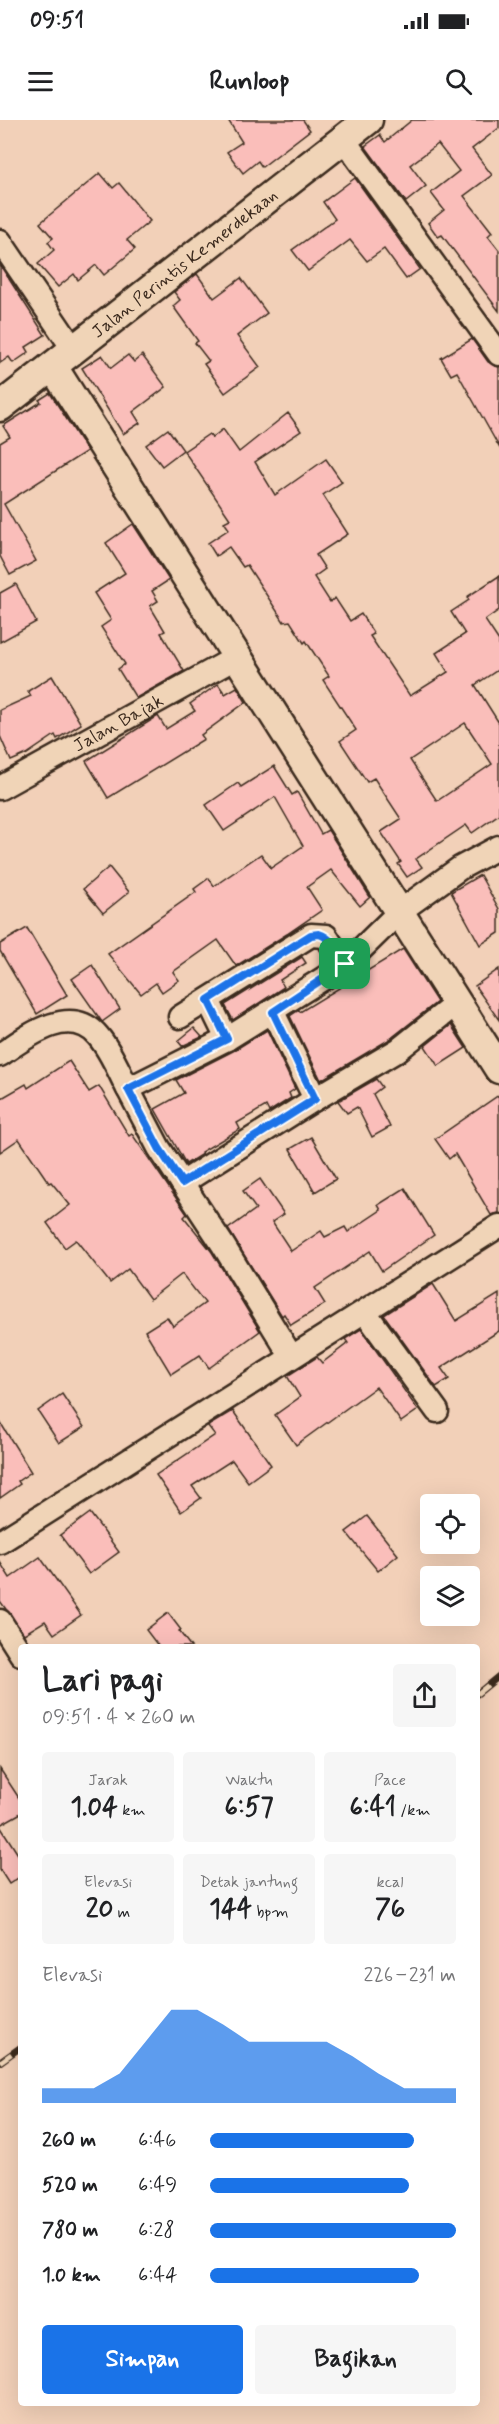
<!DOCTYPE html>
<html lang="id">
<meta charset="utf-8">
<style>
:root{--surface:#fff;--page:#f6f6f6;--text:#202124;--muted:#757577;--accent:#1a73e8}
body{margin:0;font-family:Mynerve,sans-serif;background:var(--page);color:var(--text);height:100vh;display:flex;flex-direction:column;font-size:22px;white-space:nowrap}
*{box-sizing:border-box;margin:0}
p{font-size:20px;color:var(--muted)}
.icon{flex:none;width:33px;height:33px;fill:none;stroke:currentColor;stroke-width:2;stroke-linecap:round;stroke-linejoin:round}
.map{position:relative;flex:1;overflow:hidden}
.sheet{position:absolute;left:18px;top:1524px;width:462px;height:762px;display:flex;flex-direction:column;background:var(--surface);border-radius:6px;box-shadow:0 6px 24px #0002}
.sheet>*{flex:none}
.buttons{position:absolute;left:420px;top:1374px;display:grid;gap:12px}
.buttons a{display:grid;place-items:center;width:60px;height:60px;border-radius:6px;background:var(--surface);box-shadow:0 6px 24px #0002;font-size:30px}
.pin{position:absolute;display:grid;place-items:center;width:51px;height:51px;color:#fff;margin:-26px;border-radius:12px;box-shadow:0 3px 9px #0006}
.round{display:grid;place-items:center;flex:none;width:63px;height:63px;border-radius:6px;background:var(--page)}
.overview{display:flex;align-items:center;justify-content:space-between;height:102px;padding:0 24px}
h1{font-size:33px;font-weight:700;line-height:45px}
.metrics{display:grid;grid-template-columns:repeat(3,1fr);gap:9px;height:102px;padding:6px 24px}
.metrics div{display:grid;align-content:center;border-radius:6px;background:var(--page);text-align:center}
.metrics b{font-size:26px;font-weight:700}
.metrics small{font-size:16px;font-weight:400}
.metrics p{font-size:16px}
.chart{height:168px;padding:12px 24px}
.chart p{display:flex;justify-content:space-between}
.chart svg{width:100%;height:108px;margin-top:6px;fill:var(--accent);opacity:.7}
.button{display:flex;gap:12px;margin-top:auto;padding:12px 24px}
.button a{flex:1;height:69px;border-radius:6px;background:var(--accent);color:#fff;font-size:24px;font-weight:700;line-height:69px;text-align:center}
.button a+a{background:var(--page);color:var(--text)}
ul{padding:0 24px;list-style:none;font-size:20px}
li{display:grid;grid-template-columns:96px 72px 1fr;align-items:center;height:45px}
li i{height:15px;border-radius:8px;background:var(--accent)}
.status{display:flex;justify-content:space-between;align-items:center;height:42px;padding:0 30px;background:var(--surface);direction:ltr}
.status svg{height:16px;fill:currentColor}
header{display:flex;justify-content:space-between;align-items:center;height:78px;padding:0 24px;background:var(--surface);font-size:27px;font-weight:700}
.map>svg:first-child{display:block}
.building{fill:#fabeba;stroke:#3b2a1e;stroke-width:1.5;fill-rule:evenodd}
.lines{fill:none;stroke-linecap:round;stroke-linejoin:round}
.minor-casing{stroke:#3b2a1e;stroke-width:27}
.tertiary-casing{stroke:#3b2a1e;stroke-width:33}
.minor{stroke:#f0d4b7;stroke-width:22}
.tertiary{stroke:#f0d4b7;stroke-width:28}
.rail-casing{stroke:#3b2a1e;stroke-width:7}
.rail{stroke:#f0d4b7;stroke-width:4.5;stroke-dasharray:14;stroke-linecap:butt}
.route-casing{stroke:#fff;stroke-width:12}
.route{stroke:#1a73e8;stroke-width:8}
.labels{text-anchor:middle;stroke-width:4.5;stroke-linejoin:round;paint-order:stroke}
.street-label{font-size:18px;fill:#3b2a1e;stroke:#f0d4b7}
</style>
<div class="status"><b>09:51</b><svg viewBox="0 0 49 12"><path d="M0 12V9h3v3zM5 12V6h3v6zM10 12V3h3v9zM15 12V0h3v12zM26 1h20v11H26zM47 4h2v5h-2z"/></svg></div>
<header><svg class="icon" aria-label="menu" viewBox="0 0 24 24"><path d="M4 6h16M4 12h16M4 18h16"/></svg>Runloop<svg class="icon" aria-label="search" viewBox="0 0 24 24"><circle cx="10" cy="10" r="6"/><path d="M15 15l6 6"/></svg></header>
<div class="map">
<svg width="499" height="2304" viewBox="0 0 499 2304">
<rect width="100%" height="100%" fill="#f2d0b8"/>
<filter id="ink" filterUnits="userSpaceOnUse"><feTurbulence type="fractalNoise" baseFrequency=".0167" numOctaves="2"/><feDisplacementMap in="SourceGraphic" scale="12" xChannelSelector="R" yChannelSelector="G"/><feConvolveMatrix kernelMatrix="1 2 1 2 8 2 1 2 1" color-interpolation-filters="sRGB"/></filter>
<g filter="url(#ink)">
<!-- building -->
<g class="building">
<path d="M228,0H303L310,10L262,47L258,41L243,53L227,32L242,22Z"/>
<path d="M412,0H499V8L472,29L492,55L464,76L492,112L488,116L499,130V191L442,115L438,117L428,103L444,90L431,73L459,51L438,24L410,45L426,66L406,82L365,26L380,15L385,22Z"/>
<path d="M100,53L113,68L119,63L150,101L127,120L135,129L104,155L96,145L78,160L74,154L58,167L38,144L54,130L48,122L53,118L40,103Z"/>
<path d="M355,58L420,149L406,159L384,129L367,141L350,120L308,151L292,130L335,99L323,82Z"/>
<path d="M0,145L45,215L26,227L29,232L13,243L9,237L0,243Z"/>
<path d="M197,154L214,178L241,158L267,193L237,216L260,247L225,273L204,244L209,241L195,223L198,221L173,186L180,180L174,172Z"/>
<path d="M472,219L488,242L499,247V327L457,252L451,255L441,238Z"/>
<path d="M102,235L111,248L128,235L134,242L142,235L166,267L133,292L140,303L123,314L82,248Z"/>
<path d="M50,273L87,331L4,384L36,441L10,455L0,436V323L10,317L3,306L41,282L39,280Z"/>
<path d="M288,293L301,311L255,342L275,375L326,339L342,362L323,375L348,414L316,435L325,449L314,457L330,482L335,478L350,501L361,494L374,514L370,516L410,576L448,552L436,533L465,514L451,492L469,480L467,477L499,456V490L485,500L499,521V549L475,565L499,603V694L472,713L466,705L416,739L422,747L407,757L398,744L401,742L381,712L401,699L374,658L367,662L340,621L356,610L323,560L329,556L306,521L304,523L290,501L284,502L247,445L243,447L229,427L216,436L208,423L229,409L224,402L230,399L184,331L209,314L212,318L223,309L239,332ZM465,603L492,644L437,681L410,640Z"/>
<path d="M168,309L183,330L162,346L146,325Z"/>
<path d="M133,404L169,460L152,471L158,481L150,486L165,511L161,513L184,551L136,578L118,549L125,544L101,507L111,500L94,473L125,453L106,423Z"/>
<path d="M16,464L36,502L0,522V473Z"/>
<path d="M52,556L81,604L57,619L55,615L27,634L11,641L0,616V590L31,576L28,571Z"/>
<path d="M218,564L225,574L237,567L246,582L201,615L204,619L108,678L86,641L158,596L166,609L195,591L190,584Z"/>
<path d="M274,646L292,675L297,672L321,714L328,710L370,777L360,786L331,750L307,767L322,790L287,814L236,846L218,820L173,852L179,860L162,872L156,863L141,874L108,834L196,772L194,769L209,758L214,766L261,734L271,748L303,726L275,677L224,711L206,685L238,663L241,667Z"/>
<path d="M109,747L129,772L103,793L83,769Z"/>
<path d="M480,755L499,789V813L480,825L451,772Z"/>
<path d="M27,808L67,875L37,894L0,831V824Z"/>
<path d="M403,829L437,882L390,919L321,960L290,896L299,890L300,892Z"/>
<path d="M302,837L306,843L280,860L284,867L233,900L225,885Z"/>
<path d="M92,845L120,889L102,902L72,859Z"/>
<path d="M499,849V900L475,866Z"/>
<path d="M451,905L466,928L438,946L425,926Z"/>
<path d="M194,908L202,917L182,926L178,921Z"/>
<path d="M267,910L295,969L289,973L291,978L269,992L266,986L237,1003L240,1009L201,1032L202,1034L186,1044L155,989L184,973L176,960L233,931Z"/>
<path d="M69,941L89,972L99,966L129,1016L132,1014L187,1094L184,1097L212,1132L260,1211L209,1248L200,1235L171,1254L145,1211L167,1197L173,1206L205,1183L182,1154L150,1179L128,1149L110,1163L76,1120L65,1128L47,1103L70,1085L51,1062L49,1063L19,1019L0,1032V979L26,964L28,968Z"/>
<path d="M376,959L382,967L373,974L390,1007L372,1017L357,987L347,993L338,981Z"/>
<path d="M499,975V1093L491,1095L455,1034L449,1039L435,1019Z"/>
<path d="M311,1017L336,1059L315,1072L290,1029Z"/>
<path d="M260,1059L284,1094L272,1102L291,1131L321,1111L325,1117L345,1107L348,1112L381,1090L378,1085L405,1068L434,1115L382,1151L370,1131L315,1168L325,1184L291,1205L284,1194L282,1196L228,1109L256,1089L243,1071Z"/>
<path d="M433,1164L456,1201L499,1174V1211L441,1248L449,1259L436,1267L384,1195Z"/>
<path d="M361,1209L418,1290L401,1302L376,1267L296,1325L275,1295L300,1277L287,1256L317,1237L322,1243L348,1223L345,1219Z"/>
<path d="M62,1274L84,1307L59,1323L38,1291Z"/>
<path d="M233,1291L271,1345L248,1362L232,1340L192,1366L201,1378L181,1392L156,1355L215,1315L208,1306Z"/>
<path d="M0,1302L31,1352L18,1361L20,1364L0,1378Z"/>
<path d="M90,1393L119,1432L89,1454L60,1415Z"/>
<path d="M367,1396L398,1435L378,1451L346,1412Z"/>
<path d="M40,1437L81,1495L54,1514L45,1501L24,1514L0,1481V1442L10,1458Z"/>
<path d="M168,1493L181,1510L179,1511L191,1527H159L146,1510Z"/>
<path d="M0,1649L21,1681V1693L0,1705Z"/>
<path d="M0,1706L21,1739V1756L9,1764L0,1750Z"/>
</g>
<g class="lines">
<!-- minor casing -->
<g class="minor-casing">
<g id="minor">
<path d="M344,20L499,234"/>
<path d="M0,121L74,230"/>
<path id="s1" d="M0,668L237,537"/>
<path d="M208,880L227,919"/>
<path d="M273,892L315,979L398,930L457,883"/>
<path d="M180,897L311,815L326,816L345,845"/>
<path d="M0,935C26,917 70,883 98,916C111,931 119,952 128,969"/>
<path d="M182,1063L315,979"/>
<path d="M365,1192L437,1291"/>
<path d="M291,1236L223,1125L159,1028L128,969L227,919L345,845L399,792L460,748L499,727"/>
<path d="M0,1422L499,1106"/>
<path d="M0,1501L21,1534"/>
</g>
</g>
<!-- tertiary casing -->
<g class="tertiary-casing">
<g id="tertiary">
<path d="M53,247L499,949"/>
<path id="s2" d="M0,287L368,0"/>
</g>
</g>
<!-- minor -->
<use href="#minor" class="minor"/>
<!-- tertiary -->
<use href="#tertiary" class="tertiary"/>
<!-- rail casing -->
<g class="rail-casing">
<g id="rail">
<path d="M477,1574L499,1556"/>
<path d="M0,1942L21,1927"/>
</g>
</g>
<!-- rail -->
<use href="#rail" class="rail"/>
</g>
</g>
<g class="lines" filter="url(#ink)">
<!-- route casing -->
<g class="route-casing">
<path id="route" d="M319,814C333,818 338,833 345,844L273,892L315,979L182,1063L159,1028L128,969L227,919L208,880L311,815Z"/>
</g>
<!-- route -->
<use href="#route" class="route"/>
</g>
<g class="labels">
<!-- street labels -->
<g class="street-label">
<text dy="6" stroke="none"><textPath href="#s2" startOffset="234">Jalan Perintis Kemerdekaan</textPath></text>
<text dy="6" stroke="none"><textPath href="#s1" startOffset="135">Jalan Bajak</textPath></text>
</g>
</g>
</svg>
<div class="buttons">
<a><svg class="icon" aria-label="locate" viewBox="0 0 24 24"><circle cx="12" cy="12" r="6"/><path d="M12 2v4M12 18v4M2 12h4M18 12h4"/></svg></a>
<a><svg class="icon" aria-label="layers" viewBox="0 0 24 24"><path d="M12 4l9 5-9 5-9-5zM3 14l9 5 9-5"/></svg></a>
</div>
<div class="pin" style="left:345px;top:844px;background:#1e9e55"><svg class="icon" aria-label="arrive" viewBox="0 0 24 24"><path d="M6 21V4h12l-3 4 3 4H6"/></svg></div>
<section class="sheet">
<div class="overview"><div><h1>Lari pagi</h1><p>09:51 · 4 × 260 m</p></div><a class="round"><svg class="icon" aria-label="share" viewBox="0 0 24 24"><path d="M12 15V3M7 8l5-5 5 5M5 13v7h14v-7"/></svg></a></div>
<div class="metrics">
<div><p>Jarak</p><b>1.04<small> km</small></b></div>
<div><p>Waktu</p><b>6:57</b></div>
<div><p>Pace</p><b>6:41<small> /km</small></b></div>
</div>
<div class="metrics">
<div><p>Elevasi</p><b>20<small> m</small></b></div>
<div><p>Detak jantung</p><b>144<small> bpm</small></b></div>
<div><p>kcal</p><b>76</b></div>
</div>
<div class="chart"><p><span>Elevasi</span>226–231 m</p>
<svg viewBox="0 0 160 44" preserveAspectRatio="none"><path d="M0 44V38L10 38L20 38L30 32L40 19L50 6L60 6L70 12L80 19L90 19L100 19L110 19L120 25L130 32L140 38L150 38L160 38V44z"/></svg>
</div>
<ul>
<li><b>260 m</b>6:46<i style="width:83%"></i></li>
<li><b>520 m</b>6:49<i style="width:81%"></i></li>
<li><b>780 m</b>6:28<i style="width:100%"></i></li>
<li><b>1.0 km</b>6:44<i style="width:85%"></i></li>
</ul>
<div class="button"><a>Simpan</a><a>Bagikan</a></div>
</section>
</div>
